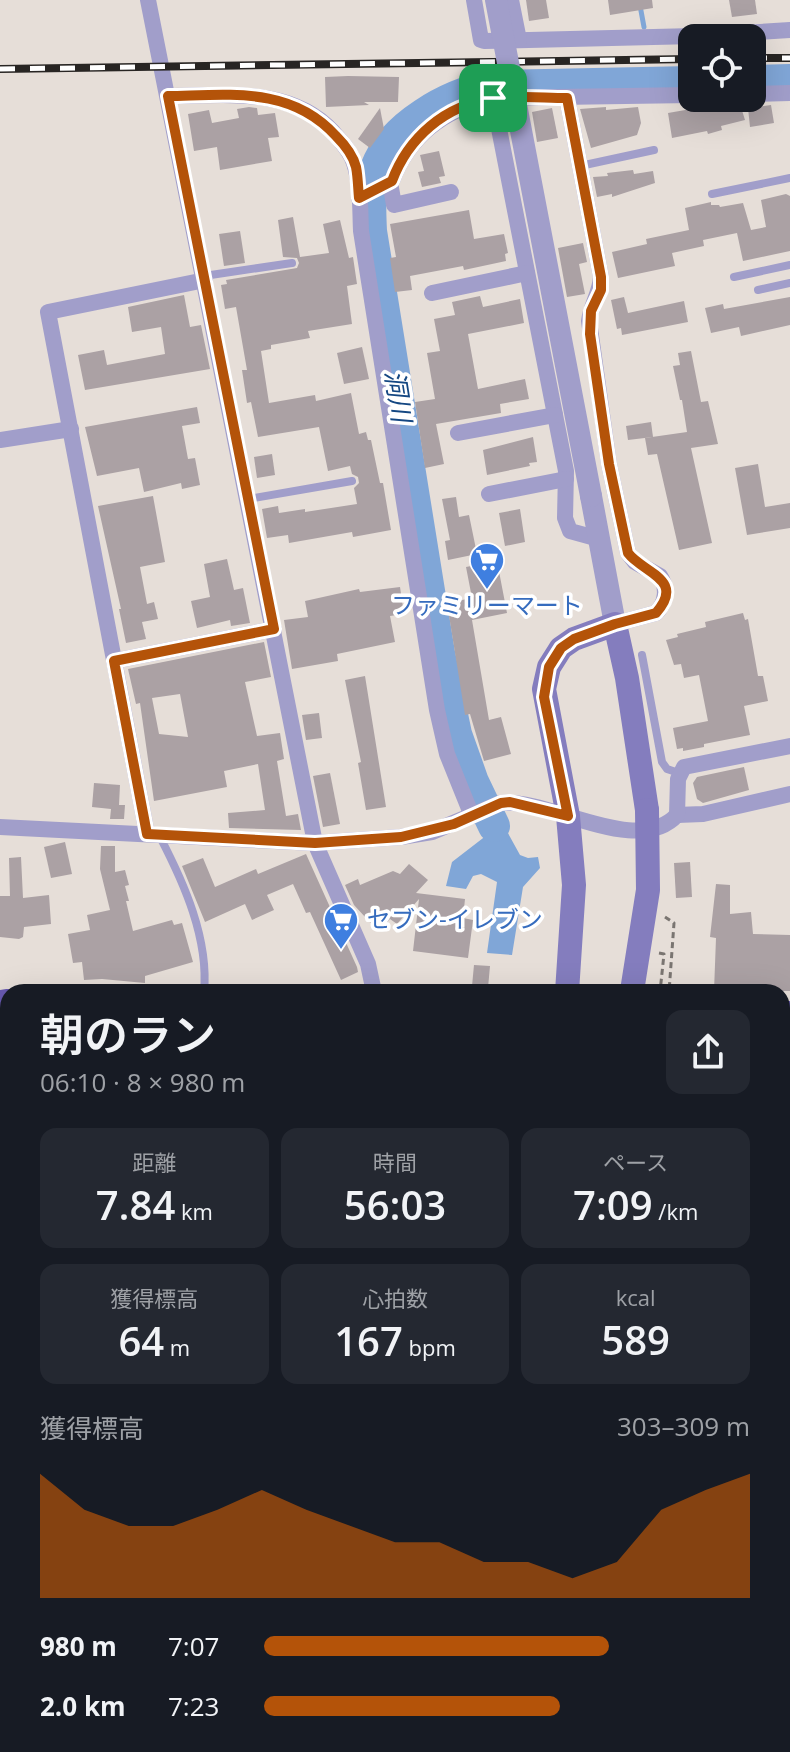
<!DOCTYPE html>
<html lang="ja">
<meta charset="utf-8">
<style>
:root{--surface:#171b24;--page:#242831;--text:#f1f3f6;--muted:#9ea1a6;--accent:#b45309}
body{margin:0;font-family:"Open Sans","Noto Sans JP",sans-serif;background:var(--page);color:var(--text);height:100vh;display:flex;flex-direction:column;font-size:30px;white-space:nowrap}
*{box-sizing:border-box;margin:0}
p{font-size:26px;color:var(--muted)}
.icon{flex:none;width:44px;height:44px;fill:none;stroke:currentColor;stroke-width:2;stroke-linecap:round;stroke-linejoin:round}
.map{position:relative;flex:1;overflow:hidden}
.drawer{position:absolute;left:0px;top:984px;width:790px;height:768px;display:flex;flex-direction:column;background:var(--surface);border-radius:24px 24px 0 0;box-shadow:0 8px 32px #0002}
.drawer>*{flex:none}
.buttons{position:absolute;left:678px;top:24px;display:grid;gap:16px}
.buttons a{display:grid;place-items:center;width:88px;height:88px;border-radius:16px;background:var(--surface);box-shadow:0 8px 32px #0002;font-size:40px}
.pin{position:absolute;display:grid;place-items:center;width:68px;height:68px;color:#fff;margin:-34px;border-radius:16px;box-shadow:0 4px 12px #0006}
.round{display:grid;place-items:center;flex:none;width:84px;height:84px;border-radius:16px;background:var(--page)}
.overview{display:flex;align-items:center;justify-content:space-between;height:136px;padding:0 40px}
h1{font-size:44px;font-weight:600;line-height:60px}
.stats{display:grid;grid-template-columns:repeat(3,1fr);gap:12px;height:136px;padding:8px 40px}
.stats div{display:grid;align-content:center;border-radius:16px;background:var(--page);text-align:center}
.stats b{font-size:40px;font-weight:600}
.stats small{font-size:22px;font-weight:400}
.stats p{font-size:22px}
.chart{height:224px;padding:16px 40px}
.chart p{display:flex;justify-content:space-between}
.chart svg{width:100%;height:144px;margin-top:8px;fill:var(--accent);opacity:.7}
ul{padding:0 40px;list-style:none;font-size:26px}
li{display:grid;grid-template-columns:128px 96px 1fr;align-items:center;height:60px}
li i{height:20px;border-radius:10px;background:var(--accent)}
.map>svg:first-child{display:block}
.green{fill:#8fc5a5}
.water{fill:#80a6d7}
.lines{fill:none;stroke-linecap:round;stroke-linejoin:round}
.stream{stroke:#80a6d7;stroke-width:5}
.river{stroke:#80a6d7;stroke-width:32}
.building{fill:#aba1a4;fill-rule:evenodd}
.path{stroke:#7a7571;stroke-width:3;stroke-dasharray:6 4;stroke-linecap:butt}
.service{stroke:#a19eca;stroke-width:8}
.minor{stroke:#a19eca;stroke-width:16}
.tertiary{stroke:#a19eca;stroke-width:22}
.secondary{stroke:#847dbe;stroke-width:24}
.trunk{stroke:#6859b0;stroke-width:28}
.rail-casing{stroke:#282523;stroke-width:8}
.rail{stroke:#fff;stroke-width:5;stroke-dasharray:15;stroke-linecap:butt}
.tertiary-bridge{stroke:#a19eca;stroke-width:22}
.secondary-bridge{stroke:#847dbe;stroke-width:24}
.route-casing{stroke:#fff;stroke-width:16}
.route{stroke:#b45309;stroke-width:10}
.labels{text-anchor:middle;stroke-width:7;stroke-linejoin:round;paint-order:stroke}
.shop-label{font-size:24px;fill:#366cbe;stroke:#fff}
.water-label{font-size:26px;font-style:italic;fill:#144782;stroke:#fff}
</style>
<div class="map">
<svg width="790" height="1752" viewBox="0 0 790 1752">
<rect width="100%" height="100%" fill="#e6ded8"/>
<!-- green -->
<g class="green">
<path d="M8,1456V1571L0,1572V1465Z"/>
<path d="M782,1506L790,1508V1624L782,1630Z"/>
</g>
<!-- water -->
<g class="water">
<path d="M481,784L520,855L528,858L538,857L540,868L523,887L512,955L487,953L497,882L481,874L473,876L466,889L446,886L452,862L487,835L486,822L469,790Z"/>
<path d="M8,1198V1303L0,1305V1199Z"/>
<path d="M782,1294L790,1297V1408L782,1405Z"/>
</g>
<g class="lines">
<!-- stream -->
<path class="stream" d="M639,0L644,27"/>
<!-- river -->
<g class="river">
<path d="M752,81L790,80"/>
<path d="M494,826L473,782L456,734L439,653L371,231C370,211 369,188 376,168C392,125 448,95 490,86L692,82"/>
</g>
</g>
<!-- building -->
<g class="building">
<path d="M526,0H546L549,18L529,21Z"/>
<path d="M608,0H652L653,8L610,15Z"/>
<path d="M729,0H755L757,14L732,17Z"/>
<path d="M348,76L399,77L398,102H364L369,105L326,107L325,77Z"/>
<path d="M740,104L745,120L721,126L722,130L708,134L707,131L672,138L668,113L697,108L698,112Z"/>
<path d="M771,105L774,123L750,127L748,108Z"/>
<path d="M249,107L257,108L258,115L275,113L279,137L268,138L272,161L220,170L217,147L194,151L188,114L209,110L212,123L239,118L237,109Z"/>
<path d="M606,107V110L638,107L641,123L637,135L591,148L580,109Z"/>
<path d="M380,108L384,129L370,148L358,139Z"/>
<path d="M552,108L558,138L537,142L532,112Z"/>
<path d="M439,151L445,176L439,177L441,183L422,187L418,172L424,171L420,155Z"/>
<path d="M633,170L634,174L653,171L655,183L612,197V194L597,197L593,177L608,176L607,173Z"/>
<path d="M786,194L790,196V251L743,261L737,233L703,240L704,246L672,253L675,266L618,278L612,252L647,244L646,239L689,230L685,208L711,202V205H719L720,207L743,203L751,230L766,227L761,200Z"/>
<path d="M469,210L474,239L504,234L508,253L505,254L506,261L464,270L463,266L410,276L412,290L395,292L390,258L396,257L390,224Z"/>
<path d="M293,217L300,257L329,253L323,224L340,220L349,258L353,257L357,284L347,286L352,324L308,331L310,338L271,345V349L261,351L269,403L315,395L316,401L351,393L359,434L366,432L368,440H371L380,483H383L391,530L353,537L352,532L289,543L288,535L267,538L262,509L278,506L279,513L305,509V512L357,504L354,488L359,483L358,477L352,474L350,466L328,471L319,427L258,437L251,402L247,403L242,370H247L236,307L225,309L221,285L227,284L226,280L297,268L299,263L297,258L283,257L278,220Z"/>
<path d="M240,231L245,263L224,266L219,234Z"/>
<path d="M583,243L587,262L579,264L585,294L567,297L558,248Z"/>
<path d="M184,295L190,327L201,325L210,369L85,390L78,355L104,350L107,365L165,354L161,327L132,332L128,307Z"/>
<path d="M480,296L483,307L520,299L524,323L468,334L478,389L525,379L529,399L500,404L501,413L436,424L444,464L425,468L415,402L435,399L427,353L440,351L434,319L455,315L452,302Z"/>
<path d="M624,297L628,313L684,301L688,322L622,335L621,328L617,329L611,300Z"/>
<path d="M790,297V325L741,336L739,327L711,333L705,308L723,304L724,309Z"/>
<path d="M362,347L369,379L344,384L337,353Z"/>
<path d="M691,351L701,402L708,401L718,444L691,448L712,543L679,550L657,454L648,455L645,438L687,432L682,400H680L673,366L680,365L678,353Z"/>
<path d="M197,407L200,423L182,426L188,459L195,458L200,485L182,489L181,483L144,492L139,468L97,476L85,427Z"/>
<path d="M651,422L653,437L628,440L626,426Z"/>
<path d="M533,437L537,462L529,463L530,466L487,475L483,450Z"/>
<path d="M272,454L275,475L257,478L254,457Z"/>
<path d="M758,464L765,507L790,503V528L747,535L735,468Z"/>
<path d="M153,496L165,562L140,567L147,604L154,602L158,619L142,622L146,639L126,643L119,609H121L98,506Z"/>
<path d="M456,497L459,517L469,515L477,554L448,560L445,541L450,540L442,499Z"/>
<path d="M520,509L525,542L505,546L499,513Z"/>
<path d="M227,559L234,590L243,588L250,623L231,626L230,620L197,628L191,601L210,597L204,564Z"/>
<path d="M497,561L507,613L472,620L489,720L501,717L511,754L484,761L470,714L465,715L447,603L472,598L466,567Z"/>
<path d="M400,587L404,614L390,616L395,642L337,654L338,661L292,669L284,620L308,617L305,601L359,589L360,592Z"/>
<path d="M743,613L745,620L748,619L758,676H763L768,701L744,706L750,735L704,744V747L683,751V748L677,749L673,728L708,721L699,675L684,678L681,664L674,665L666,640L678,637L677,634L706,627L705,622Z"/>
<path d="M264,642L271,677L245,682L257,736L280,733L284,759L277,761L286,816L298,814L301,830L229,828L228,813L265,810L258,764L224,771L227,787L154,801L140,703L136,704L128,669ZM180,694L188,737L159,734L152,698Z"/>
<path d="M365,676L386,807L366,810L358,763L361,762L345,680Z"/>
<path d="M319,713L322,738L306,740L302,715Z"/>
<path d="M744,767L749,790L703,803L697,799L693,783L697,777Z"/>
<path d="M330,773L340,824L323,827L313,776Z"/>
<path d="M94,783L120,785L119,805H125L124,819H110L111,809L92,807Z"/>
<path d="M65,842L72,874L51,878L44,847Z"/>
<path d="M101,846H115V872L125,870L129,885L125,886L129,901H126L133,931L172,920L174,925L182,923L193,962L145,976V983L102,979L84,980L82,962L73,963L68,934L90,930L87,915L110,910L100,869Z"/>
<path d="M306,854L357,967L358,972L341,980L310,912L306,913L293,884L267,895L274,910L252,920L245,904L205,922L182,866L203,858L215,887L256,869L258,874Z"/>
<path d="M21,857L23,898L49,895L51,924L24,927L23,937L19,939L0,937V896H10L9,858Z"/>
<path d="M690,862L692,897L676,898L674,863Z"/>
<path d="M409,864L428,880L416,893L465,899L463,918L473,920L468,958L413,951L419,899L397,924L390,919L378,931L354,905L345,885L358,879L360,885L393,871L400,874Z"/>
<path d="M716,884L730,885V914L751,912L753,934L790,935V991H714L716,938L710,937Z"/>
<path d="M474,965L490,966L488,988L472,986Z"/>
</g>
<g class="lines">
<!-- path -->
<g class="path">
<path d="M665,917L674,923L669,992"/>
<path d="M659,953L664,954L660,992"/>
<path d="M0,1052H8"/>
<path d="M782,1145L790,1148"/>
<path d="M782,1589L790,1591"/>
<path d="M0,1593L8,1591"/>
<path d="M0,1638L8,1636"/>
<path d="M782,1722L790,1724"/>
</g>
<!-- service -->
<g class="service">
<path d="M580,166L654,150"/>
<path d="M712,194L790,178"/>
<path d="M204,276L292,263"/>
<path d="M734,277L790,265"/>
<path d="M758,290L790,283"/>
<path d="M248,499L352,481"/>
<path d="M642,655L662,762L667,769L679,773"/>
<path d="M160,837C184,883 209,939 204,992"/>
<path d="M51,1751L59,1752"/>
</g>
<!-- minor -->
<g class="minor">
<path d="M148,0L315,843L368,964L374,992"/>
<path d="M474,0L481,40L484,41L695,36L790,30"/>
<path d="M511,0L519,40"/>
<path d="M752,94L790,93"/>
<path d="M168,96C225,96 291,86 333,132C341,142 350,150 354,163C361,184 360,209 361,231L437,710L447,754L472,816"/>
<path d="M493,98L566,471L565,518L570,531L599,539"/>
<path d="M567,98L601,277C600,293 591,305 589,321L609,464L628,553L635,562L660,576C668,588 666,603 656,613L615,624"/>
<path d="M390,182L394,205L451,192"/>
<path d="M359,198L392,181C409,135 446,109 493,98L692,95"/>
<path d="M432,293L527,273"/>
<path d="M458,433L555,415"/>
<path d="M0,440L71,429"/>
<path d="M489,494L566,479"/>
<path d="M114,661L274,629"/>
<path d="M677,815L703,814L790,794"/>
<path d="M0,827L315,843L401,837L432,832L501,803C550,798 637,858 677,815L678,779L684,767L790,746"/>
<path d="M147,834L48,312L205,280"/>
<path d="M782,1122L790,1125"/>
<path d="M0,1685L8,1683"/>
<path d="M156,1744V1752"/>
<path d="M294,1744V1752"/>
</g>
<!-- tertiary -->
<path class="tertiary" d="M591,496L615,624"/>
<!-- secondary -->
<g class="secondary">
<path d="M567,992L574,885L568,816L544,689L549,667L561,648L574,639L615,624L627,678L647,810"/>
<path d="M442,1744L444,1752"/>
</g>
<!-- trunk -->
<g class="trunk">
<path d="M0,1004L8,1003"/>
<path d="M782,1015H790"/>
</g>
<!-- rail casing -->
<g class="rail-casing">
<g id="rail">
<path d="M752,58H790"/>
<path d="M0,69L692,59"/>
</g>
</g>
<!-- rail -->
<use href="#rail" class="rail"/>
<!-- tertiary-bridge -->
<path class="tertiary-bridge" d="M496,0L591,496"/>
<!-- secondary-bridge -->
<path class="secondary-bridge" d="M632,991L648,890L647,810"/>
</g>
<g class="lines">
<!-- route casing -->
<g class="route-casing">
<path id="route" d="M168,96C230,95 291,86 336,136C345,145 353,155 356,167C358,177 358,188 359,198L392,181C408,138 445,105 492,99C516,95 542,98 567,98L601,277V290L591,311L590,334L609,464L628,553C643,573 686,579 656,613L615,624L574,639L561,648L549,667L544,697L568,816L510,802L501,803L454,824L401,837L315,843L147,834L114,661L274,629Z"/>
</g>
<!-- route -->
<use href="#route" class="route"/>
</g>
<!-- icons -->
<defs>
<g id="supermarket-pin" transform="scale(1.8)"><path d="M0 17L-7.5 6A9.5 9.5 0 1 1 7.5 6Z" fill="#3f7fe0" stroke="#fff"/><path d="M-6-5.5h2.5l.6 2H6L4.5 2H-2.5L-4.4-4H-6ZM-1.5 3.2a1.3 1.3 0 1 0 .1 0ZM3 3.2a1.3 1.3 0 1 0 .1 0Z" fill="#fff"/></g>
</defs>
<g fill-rule="evenodd">
<use href="#supermarket-pin" x="487" y="560"/>
<use href="#supermarket-pin" x="341" y="920"/>
</g>
<g class="labels">
<!-- shop labels -->
<g class="shop-label">
<text x="487" y="614">ファミリーマート</text>
<text x="367" y="928" text-anchor="start">セブン-イレブン</text>
</g>
<!-- water labels -->
<g class="water-label">
<text transform="translate(398 396) rotate(81)" y="9">洞川</text>
</g>
</g>
</svg>
<div class="buttons">
<a><svg class="icon" aria-label="locate" viewBox="0 0 24 24"><circle cx="12" cy="12" r="6"/><path d="M12 2v4M12 18v4M2 12h4M18 12h4"/></svg></a>
</div>
<div class="pin" style="left:493px;top:98px;background:#1e9e55"><svg class="icon" aria-label="arrive" viewBox="0 0 24 24"><path d="M6 21V4h12l-3 4 3 4H6"/></svg></div>
<section class="drawer">
<div class="overview"><div><h1>朝のラン</h1><p>06:10 · 8 × 980 m</p></div><a class="round"><svg class="icon" aria-label="share" viewBox="0 0 24 24"><path d="M12 15V3M7 8l5-5 5 5M5 13v7h14v-7"/></svg></a></div>
<div class="stats">
<div><p>距離</p><b>7.84<small> km</small></b></div>
<div><p>時間</p><b>56:03</b></div>
<div><p>ペース</p><b>7:09<small> /km</small></b></div>
</div>
<div class="stats">
<div><p>獲得標高</p><b>64<small> m</small></b></div>
<div><p>心拍数</p><b>167<small> bpm</small></b></div>
<div><p>kcal</p><b>589</b></div>
</div>
<div class="chart"><p><span>獲得標高</span>303–309 m</p>
<svg viewBox="0 0 160 44" preserveAspectRatio="none"><path d="M0 44V6L10 17L20 22L30 22L40 17L50 11L60 17L70 22L80 27L90 27L100 33L110 33L120 38L130 33L140 17L150 11L160 6V44z"/></svg>
</div>
<ul>
<li><b>980 m</b>7:07<i style="width:71%"></i></li>
<li><b>2.0 km</b>7:23<i style="width:61%"></i></li>
</ul>
</section>
</div>
